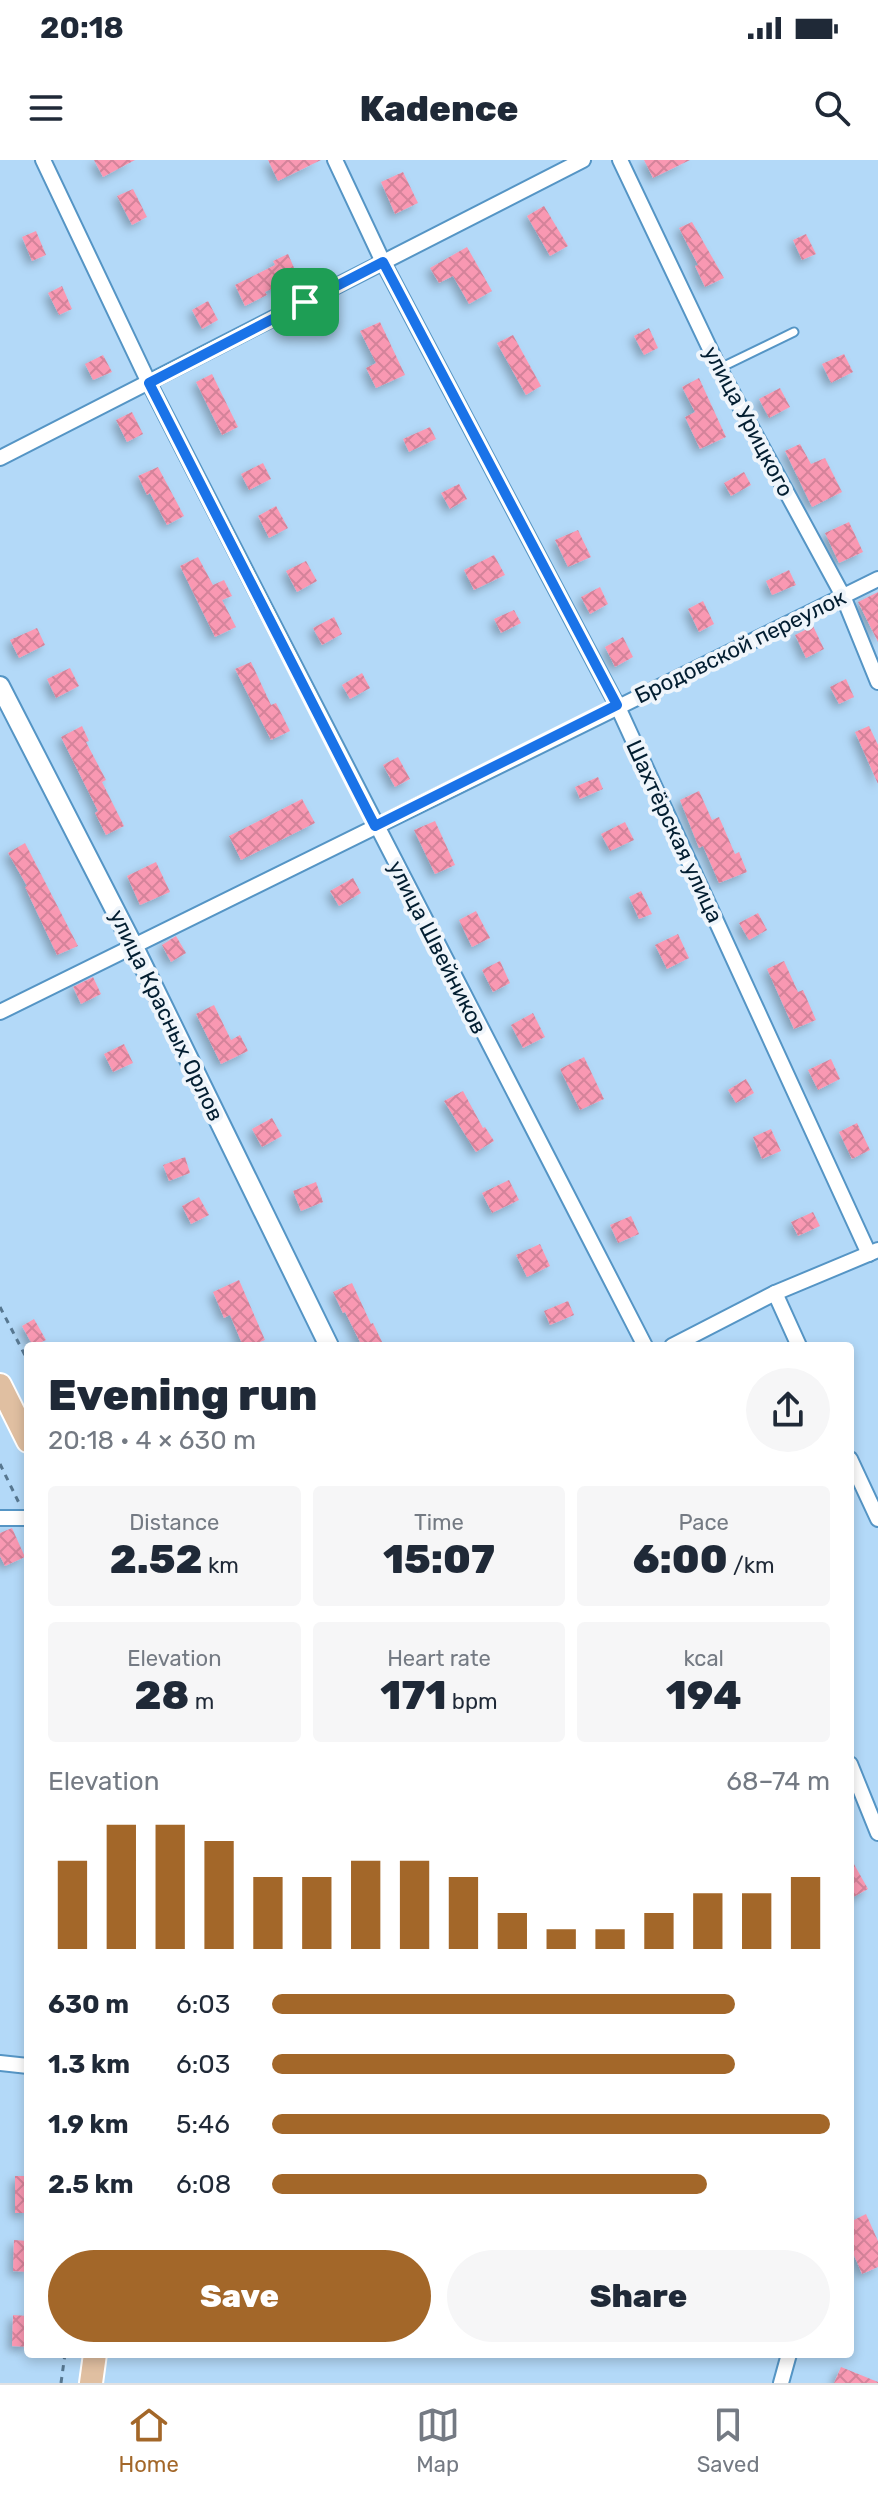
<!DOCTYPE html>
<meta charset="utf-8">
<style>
:root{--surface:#fff;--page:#f6f6f7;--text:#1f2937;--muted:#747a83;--line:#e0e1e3;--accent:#a36729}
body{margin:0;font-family:Rubik,sans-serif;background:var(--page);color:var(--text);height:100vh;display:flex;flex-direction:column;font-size:30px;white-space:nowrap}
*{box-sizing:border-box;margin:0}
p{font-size:26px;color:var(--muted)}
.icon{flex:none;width:44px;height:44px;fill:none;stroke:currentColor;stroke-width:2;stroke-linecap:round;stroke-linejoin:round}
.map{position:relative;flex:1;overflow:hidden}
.details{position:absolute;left:24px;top:1182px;width:830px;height:1016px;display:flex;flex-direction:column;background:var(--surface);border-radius:8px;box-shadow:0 4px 12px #0003}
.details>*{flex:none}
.pin{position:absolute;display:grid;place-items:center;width:68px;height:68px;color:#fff;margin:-34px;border-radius:16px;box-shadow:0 4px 12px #0006}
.round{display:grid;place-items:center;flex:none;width:84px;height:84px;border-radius:42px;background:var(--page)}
.headline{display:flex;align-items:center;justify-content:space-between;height:136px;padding:0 24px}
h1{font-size:44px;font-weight:800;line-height:60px}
.stats{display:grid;grid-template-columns:repeat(3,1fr);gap:12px;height:136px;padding:8px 24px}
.stats div{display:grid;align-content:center;border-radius:8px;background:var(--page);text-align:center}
.stats b{font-size:40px;font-weight:800}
.stats small{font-size:22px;font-weight:400}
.stats p{font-size:22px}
.chart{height:224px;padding:16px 24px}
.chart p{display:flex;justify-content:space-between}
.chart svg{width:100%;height:144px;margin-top:8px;stroke:var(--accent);stroke-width:6}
.button{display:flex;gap:16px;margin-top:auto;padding:16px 24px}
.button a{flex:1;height:92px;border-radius:48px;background:var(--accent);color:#fff;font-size:32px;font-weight:800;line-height:92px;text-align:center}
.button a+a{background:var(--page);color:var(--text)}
ul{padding:0 24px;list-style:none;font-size:26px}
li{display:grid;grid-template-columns:128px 96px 1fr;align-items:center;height:60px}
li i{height:20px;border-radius:10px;background:var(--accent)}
.status{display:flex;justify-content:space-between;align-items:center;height:56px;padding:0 40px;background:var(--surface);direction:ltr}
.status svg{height:22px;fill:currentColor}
header{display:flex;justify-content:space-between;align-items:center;height:104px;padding:0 24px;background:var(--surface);font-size:36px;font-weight:800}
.tabs{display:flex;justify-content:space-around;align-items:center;height:112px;border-top:2px solid var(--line);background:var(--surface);font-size:22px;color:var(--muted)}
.tabs a{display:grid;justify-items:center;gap:4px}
.tabs .on{color:var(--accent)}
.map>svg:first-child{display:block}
.building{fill:url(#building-cross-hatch);filter:url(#shadow)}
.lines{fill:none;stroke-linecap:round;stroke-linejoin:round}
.service-casing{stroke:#5595c5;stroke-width:11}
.minor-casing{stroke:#5595c5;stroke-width:18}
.tertiary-casing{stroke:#5595c5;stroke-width:22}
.primary-casing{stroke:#fff;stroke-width:26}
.path{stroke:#577790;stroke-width:3;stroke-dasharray:6 6;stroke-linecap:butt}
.service{stroke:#fff;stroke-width:7}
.minor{stroke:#fff;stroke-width:14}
.tertiary{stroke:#fff;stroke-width:18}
.primary{stroke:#e0bfa1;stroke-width:22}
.route-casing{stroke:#fff;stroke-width:16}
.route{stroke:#1a73e8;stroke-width:10}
.labels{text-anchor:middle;stroke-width:8;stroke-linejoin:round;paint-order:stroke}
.street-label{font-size:22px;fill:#031e31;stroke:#eff5fb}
</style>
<div class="status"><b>20:18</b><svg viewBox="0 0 49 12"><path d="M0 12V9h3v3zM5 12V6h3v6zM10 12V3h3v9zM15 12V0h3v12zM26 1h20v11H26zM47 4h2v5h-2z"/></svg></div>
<header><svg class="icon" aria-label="menu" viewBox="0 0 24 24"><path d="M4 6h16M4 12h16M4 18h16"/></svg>Kadence<svg class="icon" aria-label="search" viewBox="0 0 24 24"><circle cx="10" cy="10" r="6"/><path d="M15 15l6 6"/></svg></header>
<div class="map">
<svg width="878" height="2223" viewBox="0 0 878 2223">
<defs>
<pattern id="building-cross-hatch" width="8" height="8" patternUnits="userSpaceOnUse" patternTransform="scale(2)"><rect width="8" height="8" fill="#f998b2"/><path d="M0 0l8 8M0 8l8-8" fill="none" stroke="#d4839a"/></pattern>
<filter id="shadow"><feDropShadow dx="-4.5" dy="4.5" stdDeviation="4" flood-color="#0004"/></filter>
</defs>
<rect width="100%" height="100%" fill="#b3d9f8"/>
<!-- building -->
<g class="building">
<path d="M94,0H135L103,17Z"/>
<path d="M268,0H321L278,21Z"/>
<path d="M644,0H690L653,18Z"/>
<path d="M403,12L418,43L395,54L381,22Z"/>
<path d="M133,29L147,57L132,65L117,36Z"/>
<path d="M544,46L568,86L550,96L527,56Z"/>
<path d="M692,62L724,118L705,127L695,106L698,105L679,68Z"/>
<path d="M36,71L46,95L32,101L22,77Z"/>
<path d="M806,74L816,94L802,100L793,80Z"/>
<path d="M467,87L492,131L469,144L453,116L439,123L430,108Z"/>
<path d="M288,94L298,117L265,132L267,135L245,146L235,125L275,105L273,101Z"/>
<path d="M62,126L72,149L59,155L48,133Z"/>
<path d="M208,141L218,160L202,169L192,150Z"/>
<path d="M380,162L405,215L376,228L366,208L376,203L360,171Z"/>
<path d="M649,168L658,188L644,195L634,176Z"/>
<path d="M513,175L541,226L526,235L497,183Z"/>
<path d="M844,194L853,212L831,223L822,204Z"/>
<path d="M103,195L112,212L93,220L85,204Z"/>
<path d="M212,214L238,267L222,275L196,222Z"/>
<path d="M699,218L726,277L700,289L685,257L695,252L682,227Z"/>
<path d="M780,228L790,247L769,258L759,239Z"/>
<path d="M132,252L143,274L127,282L116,260Z"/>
<path d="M430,267L436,279L409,292L403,279Z"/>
<path d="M800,284L811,304L825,298L842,332L812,347L785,291Z"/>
<path d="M263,303L271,319L249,330L241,314Z"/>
<path d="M158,307L184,356L167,365L150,333L147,335L138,316Z"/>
<path d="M744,312L751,325L731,336L724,323Z"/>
<path d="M459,324L467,339L450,349L441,333Z"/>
<path d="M276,346L288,368L269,378L258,356Z"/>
<path d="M849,362L863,392L839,403L825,373Z"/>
<path d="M578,370L591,397L568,407L555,380Z"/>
<path d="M494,395L505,415L474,430L464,410Z"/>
<path d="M198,397L213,425L224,420L232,436L222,440L236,467L215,477L180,406Z"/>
<path d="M306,401L317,421L297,432L286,411Z"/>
<path d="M789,410L796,425L772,435L766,421Z"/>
<path d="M600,427L608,444L590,454L581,437Z"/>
<path d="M878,432V482L858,442Z"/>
<path d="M703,441L714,464L699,472L688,449Z"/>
<path d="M514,450L521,463L501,473L494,459Z"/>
<path d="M334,457L342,474L322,485L313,468Z"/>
<path d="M813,466L824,489L806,498L795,475Z"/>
<path d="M37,468L45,485L19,498L10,480Z"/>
<path d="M623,477L633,497L615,507L605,487Z"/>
<path d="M251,502L271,545L276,543L290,571L271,580L235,509Z"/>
<path d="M70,508L79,526L56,538L47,519Z"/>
<path d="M362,513L370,528L350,539L342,525Z"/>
<path d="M846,519L854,537L839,544L830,527Z"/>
<path d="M82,566L89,581L86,582L106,620L102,622L124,666L106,675L95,653L98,651L61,577Z"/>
<path d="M869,566L878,585V624L855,572Z"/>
<path d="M398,597L410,619L395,627L383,605Z"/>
<path d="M598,617L603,629L580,639L575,627Z"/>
<path d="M699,631L712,660L719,657L735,694L739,692L747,712L719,723L703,686L699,688L680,640Z"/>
<path d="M302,639L315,663L241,700L229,676Z"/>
<path d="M435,661L455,705L435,714L414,670Z"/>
<path d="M625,662L634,680L610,691L601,674Z"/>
<path d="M25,683L78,786L57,795L25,727L27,726L8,693Z"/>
<path d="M156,702L170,732L140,745L127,716Z"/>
<path d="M353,718L361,733L339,746L330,731Z"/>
<path d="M641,731L652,754L639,759L629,737Z"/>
<path d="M476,751L490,778L472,787L459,760Z"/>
<path d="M758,753L767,770L749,780L739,763Z"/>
<path d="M678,774L689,798L667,809L655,785Z"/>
<path d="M176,776L186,793L171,802L162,785Z"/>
<path d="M500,801L510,823L493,832L482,810Z"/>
<path d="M784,801L798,832L803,830L816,860L794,869L767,809Z"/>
<path d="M93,817L101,834L81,844L73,827Z"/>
<path d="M214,845L231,880L240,875L248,891L221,904L196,854Z"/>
<path d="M533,853L545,877L523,888L511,865Z"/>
<path d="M124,884L133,903L113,912L104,894Z"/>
<path d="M584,897L604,939L580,950L560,909Z"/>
<path d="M831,899L840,919L818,930L808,910Z"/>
<path d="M746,919L754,933L736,943L728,930Z"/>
<path d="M463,931L483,968L485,967L494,981L476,992L444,941Z"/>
<path d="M272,958L282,976L262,987L252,969Z"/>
<path d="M857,963L870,990L852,999L839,972Z"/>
<path d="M771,969L781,991L762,999L753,977Z"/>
<path d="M185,997L190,1013L169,1021L163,1005Z"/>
<path d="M509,1020L519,1040L492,1053L482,1033Z"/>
<path d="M316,1022L323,1042L301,1051L293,1031Z"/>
<path d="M199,1037L209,1055L191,1064L182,1046Z"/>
<path d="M813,1052L820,1066L798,1076L791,1062Z"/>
<path d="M631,1056L639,1074L618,1083L610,1065Z"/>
<path d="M540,1084L550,1106L527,1117L516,1095Z"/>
<path d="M239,1120L265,1180L250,1186H243L230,1155L224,1158L213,1132Z"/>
<path d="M352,1123L371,1164L373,1163L384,1186H362L345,1152L343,1153L333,1132Z"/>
<path d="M568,1141L574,1155L550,1165L544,1151Z"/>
<path d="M34,1159L46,1180L33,1186L22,1166Z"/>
<path d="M12,1368L25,1397L5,1406L0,1396V1373Z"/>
<path d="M850,1697L868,1729L850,1739Z"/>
<rect x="15" y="2016" width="13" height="37"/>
<path d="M866,2054L878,2081V2107L862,2114L850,2086V2062Z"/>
<path d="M14,2080L28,2081V2112L13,2111Z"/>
<path d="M13,2155L28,2156V2187L12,2186Z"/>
<path d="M841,2207L878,2222V2223H834Z"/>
</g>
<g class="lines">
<!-- service casing -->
<g class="service-casing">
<path id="service" d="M720,208L794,172"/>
</g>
<!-- minor casing -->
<g class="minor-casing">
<g id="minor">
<path d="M43,0L149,223L645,1186"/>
<path d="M335,0L383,102L617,545L869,1094"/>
<path d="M620,0L719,208L843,436L878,522"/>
<path d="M0,298L583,0"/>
<path d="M0,852L878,419"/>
<path d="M775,1133L799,1186"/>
<path d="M672,1186L775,1133L878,1090"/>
<path d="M850,1299L878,1359"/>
<path d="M0,1358H28"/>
<path d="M850,1604L878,1673"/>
<path d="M0,1903L28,1906"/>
<path d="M781,2223L789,2194"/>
</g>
</g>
<!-- tertiary casing -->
<g class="tertiary-casing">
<path id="tertiary" d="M0,526L134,787L329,1186"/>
</g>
<!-- primary casing -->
<g class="primary-casing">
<g id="primary">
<path d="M0,1225L28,1281"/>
<path d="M91,2223L95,2194"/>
</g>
</g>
<!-- path -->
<g class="path">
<path d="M0,1147L28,1201"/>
<path d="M0,1304L19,1343"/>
<path d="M61,2223L65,2194"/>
</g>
<!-- service -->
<use href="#service" class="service"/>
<!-- minor -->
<use href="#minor" class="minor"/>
<!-- tertiary -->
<use href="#tertiary" class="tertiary"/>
<!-- primary -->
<use href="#primary" class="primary"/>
</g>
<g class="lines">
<!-- route casing -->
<g class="route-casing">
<path id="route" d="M383,102L617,545L375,666L149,223Z"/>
</g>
<!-- route -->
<use href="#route" class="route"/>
</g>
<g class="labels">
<!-- street labels -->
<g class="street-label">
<text transform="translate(749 261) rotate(62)" y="8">улица Урицкого</text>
<text transform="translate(740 486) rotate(-26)" y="8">Бродовской переулок</text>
<text transform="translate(675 671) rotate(65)" y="8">Шахтёрская улица</text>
<text transform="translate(438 787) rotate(63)" y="8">улица Швейников</text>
<text transform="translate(167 855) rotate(64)" y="8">улица Красных Орлов</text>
</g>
</g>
</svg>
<div class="pin" style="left:305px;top:142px;background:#1e9e55"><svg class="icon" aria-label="arrive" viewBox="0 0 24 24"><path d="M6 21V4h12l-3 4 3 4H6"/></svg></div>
<section class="details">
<div class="headline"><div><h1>Evening run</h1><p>20:18 · 4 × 630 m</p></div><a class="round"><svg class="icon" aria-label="share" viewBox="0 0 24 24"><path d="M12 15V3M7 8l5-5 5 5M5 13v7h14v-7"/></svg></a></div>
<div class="stats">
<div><p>Distance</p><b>2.52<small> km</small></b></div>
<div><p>Time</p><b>15:07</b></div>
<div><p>Pace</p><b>6:00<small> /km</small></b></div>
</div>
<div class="stats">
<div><p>Elevation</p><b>28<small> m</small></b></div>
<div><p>Heart rate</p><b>171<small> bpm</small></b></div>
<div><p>kcal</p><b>194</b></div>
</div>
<div class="chart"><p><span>Elevation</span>68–74 m</p>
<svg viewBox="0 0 160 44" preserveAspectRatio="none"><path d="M5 44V17M15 44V6M25 44V6M35 44V11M45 44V22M55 44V22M65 44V17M75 44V17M85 44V22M95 44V33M105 44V38M115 44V38M125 44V33M135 44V27M145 44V27M155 44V22"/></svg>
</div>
<ul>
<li><b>630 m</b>6:03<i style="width:83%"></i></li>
<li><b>1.3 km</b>6:03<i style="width:83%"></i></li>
<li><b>1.9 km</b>5:46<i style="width:100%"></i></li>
<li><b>2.5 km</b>6:08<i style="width:78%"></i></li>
</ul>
<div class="button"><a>Save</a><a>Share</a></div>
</section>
</div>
<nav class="tabs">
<a class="on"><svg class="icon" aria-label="home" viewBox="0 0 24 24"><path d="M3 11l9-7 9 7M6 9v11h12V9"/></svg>Home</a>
<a><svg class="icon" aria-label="map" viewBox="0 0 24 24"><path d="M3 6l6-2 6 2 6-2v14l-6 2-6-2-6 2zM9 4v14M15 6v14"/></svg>Map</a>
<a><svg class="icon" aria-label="saved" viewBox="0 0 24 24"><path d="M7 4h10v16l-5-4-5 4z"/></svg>Saved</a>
</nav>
